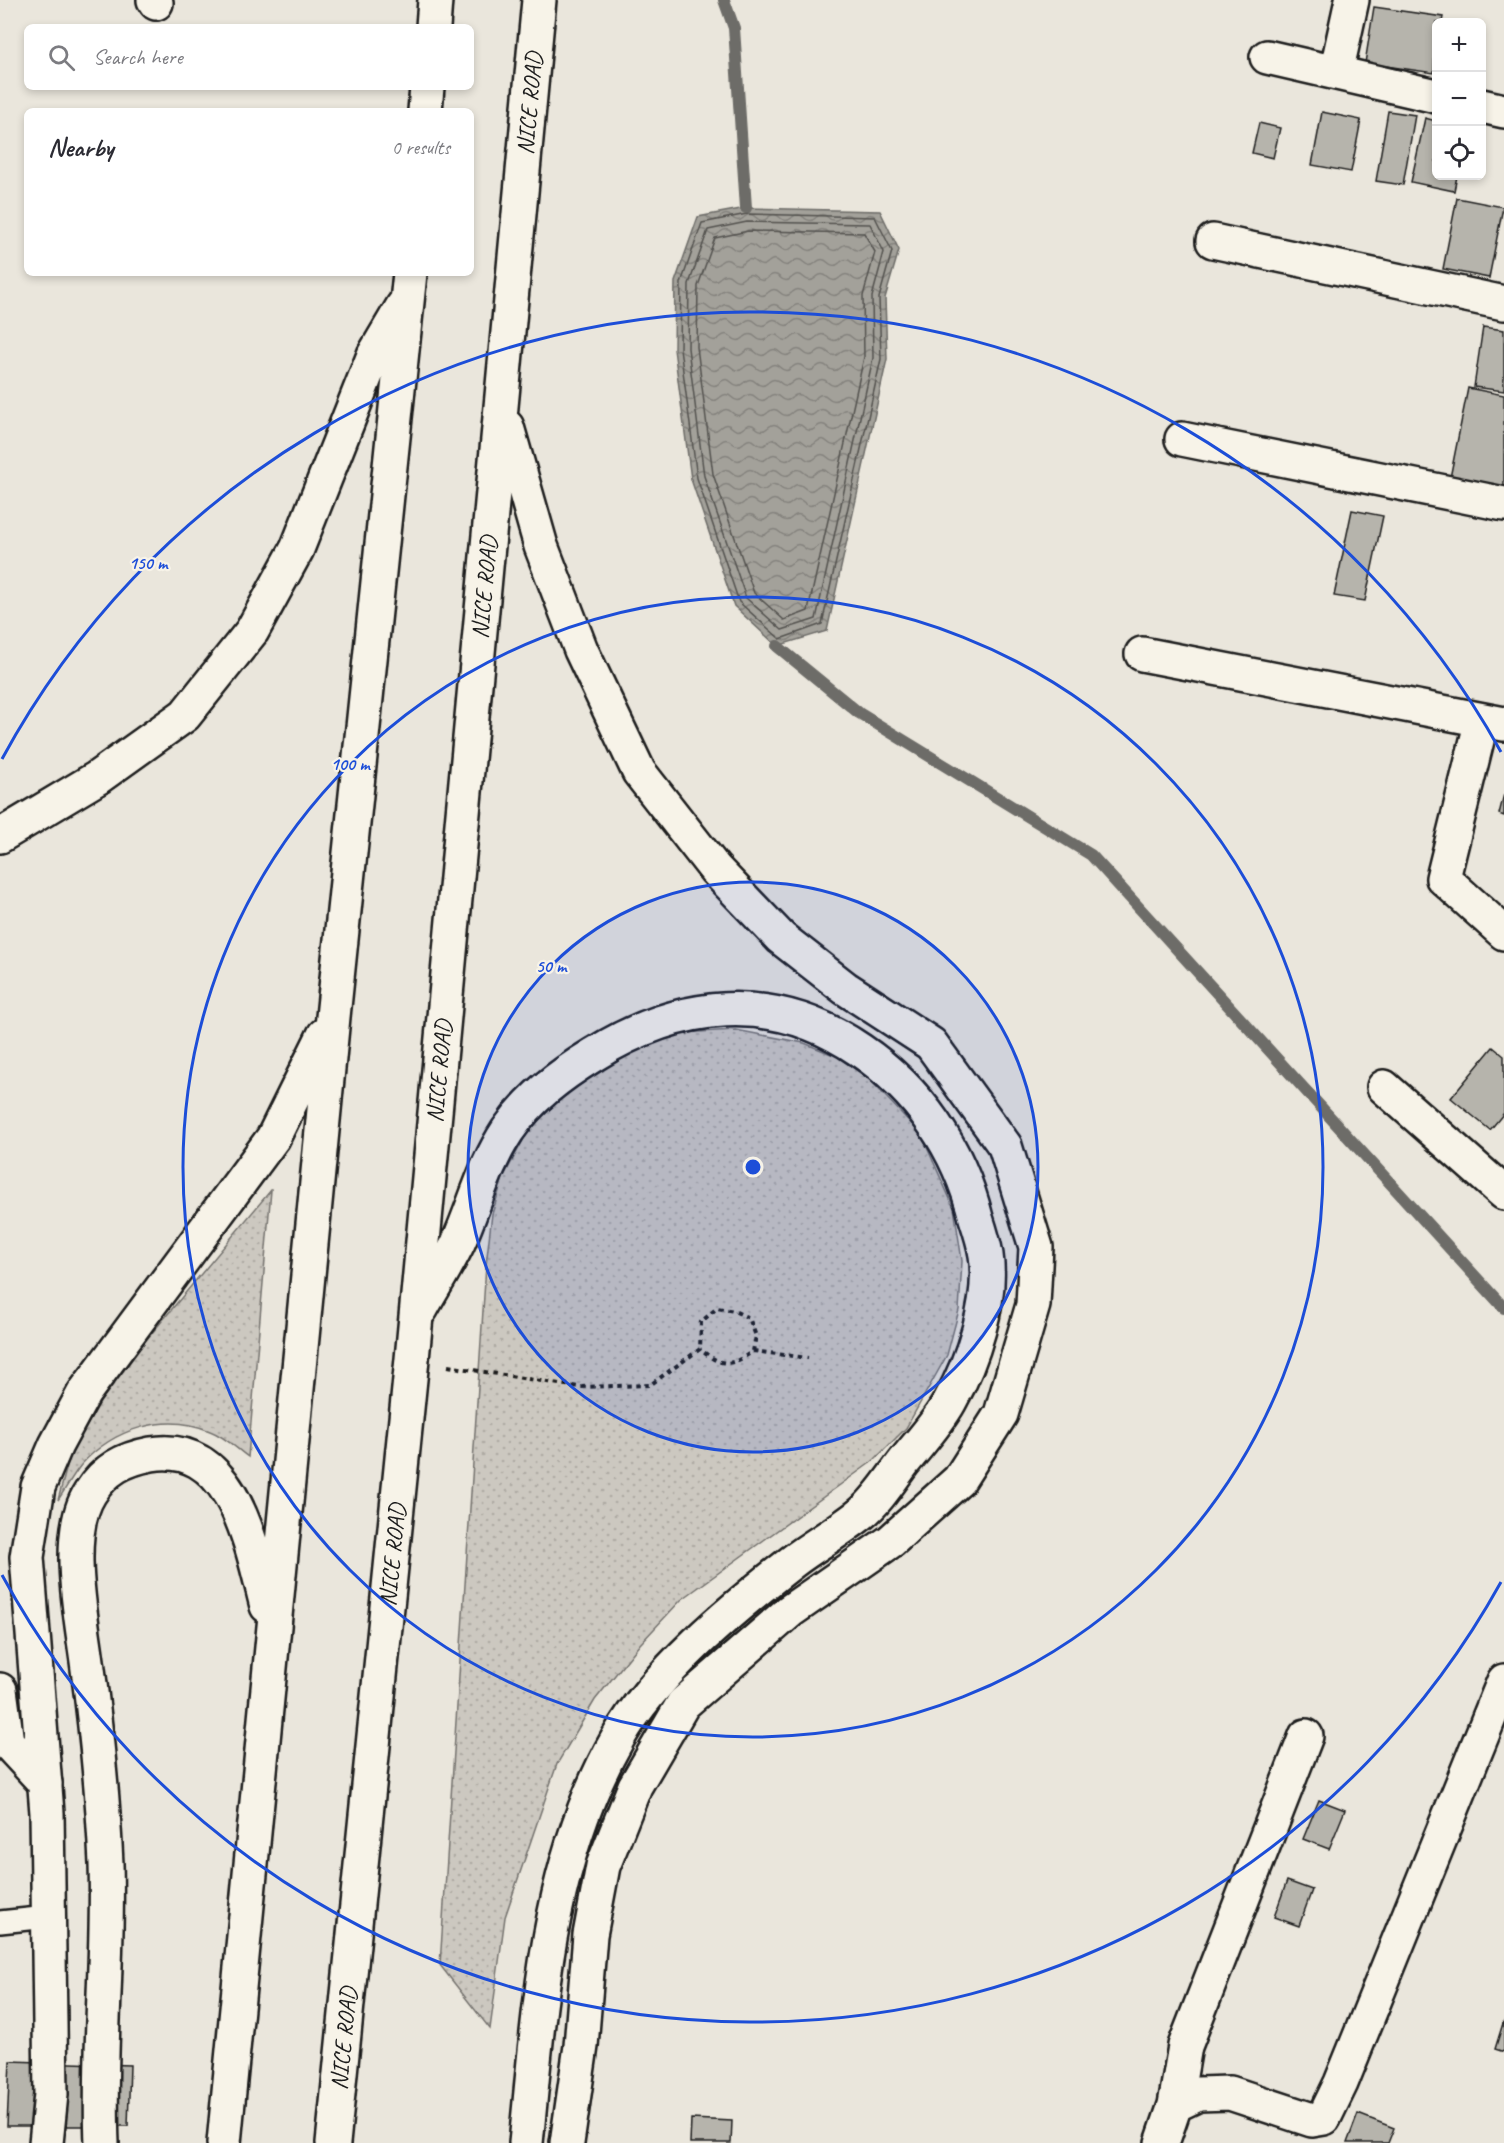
<!DOCTYPE html>
<meta charset="utf-8">
<style>
body{margin:0;font-family:Caveat,sans-serif;background:#f2f2f3;color:#2b2b33}
.controls{position:absolute;right:18px;top:18px;display:grid;overflow:hidden;border-radius:9px;box-shadow:0 3px 9px #0003}
.controls button{width:54px;height:54px;display:grid;place-items:center;padding:0;border:0;border-bottom:2px solid #e1e1e2;background:#fff;color:#2b2b33;font:30px sans-serif}
.list{margin:0;padding:0;list-style:none}
h2{display:flex;justify-content:space-between;align-items:center;height:78px;margin:0;padding:0 24px;font-size:26px}
h2 small{font-size:20px;font-weight:400;color:#7c7c81}
.icon{flex:none;width:33px;height:33px;fill:none;stroke:currentColor;stroke-width:2;stroke-linecap:round;stroke-linejoin:round}
.map{position:relative;flex:none;width:1504px;height:2143px;overflow:hidden}
.search{position:absolute;background:#fff;box-shadow:0 3px 9px #0003;left:24px;top:24px;width:450px;height:66px;display:flex;align-items:center;gap:15px;box-sizing:border-box;padding:0 21px;border-radius:9px;color:#7c7c81;font-size:22px}
.panel{position:absolute;background:#fff;box-shadow:0 3px 9px #0003;left:24px;top:108px;width:450px;height:168px;border-radius:9px}
.map>svg:first-child{display:block}
.grass{fill:url(#grass-dots);stroke:#74726e;stroke-width:1.5}
.water{fill:url(#water-waves);stroke:#6d6c68;stroke-width:1.5}
.lines{fill:none;stroke-linecap:round;stroke-linejoin:round}
.shore{stroke:#52514e;stroke-width:1.5}
.stream{stroke:#6d6c68;stroke-width:12}
.building{fill:#b6b4ac;stroke:#1c1c1c;stroke-width:1.5}
.service-casing{stroke:#1c1c1c;stroke-width:26}
.minor-casing{stroke:#1c1c1c;stroke-width:38}
.motorway-casing{stroke:#1c1c1c;stroke-width:38}
.path{stroke:#1c1c1c;stroke-width:4;stroke-dasharray:4.5 4.5;stroke-linecap:butt}
.service{stroke:#f7f3e8;stroke-width:21}
.minor{stroke:#f7f3e8;stroke-width:33}
.motorway{stroke:#f7f3e8;stroke-width:33}
.ring{fill:none;stroke:#1d4ed8;stroke-width:3}
.labels{text-anchor:middle;stroke-width:4.5;stroke-linejoin:round;paint-order:stroke}
.street-label{font-size:24px;fill:#1c1c1c;stroke:#f7f3e8}
.centre{fill:#1d4ed8;stroke:#f7f3e8;stroke-width:3}
.ring-label{font-size:18px;text-anchor:middle;font-weight:bold;fill:#1d4ed8;stroke:#f7f3e8;stroke-width:4.5;stroke-linejoin:round;paint-order:stroke}
</style>
<div class="map">
<svg width="1504" height="2143" viewBox="0 0 1504 2143">
<defs>
<pattern id="grass-dots" width="8" height="8" patternUnits="userSpaceOnUse" patternTransform="scale(1.5)"><rect width="8" height="8" fill="#ccc8c0"/><path d="M2 2h.1M6 6h.1" fill="none" stroke="#afaba4" stroke-width="1.8" stroke-linecap="round"/></pattern>
<pattern id="water-waves" width="16" height="10" patternUnits="userSpaceOnUse" patternTransform="scale(1.5)"><rect width="16" height="10" fill="#a3a19a"/><path d="M0 5q4-4 8 0t8 0" fill="none" stroke="#84827d"/></pattern>
</defs>
<rect width="100%" height="100%" fill="#eae6dc"/>
<filter id="ink" filterUnits="userSpaceOnUse"><feTurbulence type="fractalNoise" baseFrequency=".0167" numOctaves="2"/><feDisplacementMap in="SourceGraphic" scale="12" xChannelSelector="R" yChannelSelector="G"/><feConvolveMatrix kernelMatrix="1 2 1 2 8 2 1 2 1" color-interpolation-filters="sRGB"/></filter>
<g filter="url(#ink)">
<path class="grass" d="M 736,1030 L 804,1043 L 836,1056 L 869,1079 L 921,1134 L 954,1208 L 962,1261 L 959,1310 L 947,1355 L 906,1428 L 873,1461 L 681,1600 L 640,1644 L 595,1700 L 557,1764 L 505,1917 L 490,2029 L 440,1965 L 486,1265 L 492,1214 L 503,1178 L 527,1133 L 572,1084 L 621,1053 L 680,1033 Z
M 271,1190 L 248,1457 C 236,1448 224,1436 210,1431 C 165,1412 113,1429 81,1465 C 73,1475 66,1488 58,1500 L 70,1455 L 101,1401 L 147,1339 Z"/>
<path class="water" d="M 746,208 L 880,211 L 899,250 L 885,298 L 887,359 L 827,631 L 777,646 L 734,606 L 691,479 L 674,349 L 675,282 L 698,217 Z"/>
<g class="lines">
<path class="shore" d="M 747,214 L 875,217 L 892,251 L 879,298 L 881,359 L 822,624 L 780,639 L 739,602 L 697,478 L 680,348 L 681,283 L 702,223 Z
M 747,222 L 870,224 L 884,252 L 872,297 L 873,358 L 816,619 L 782,630 L 746,598 L 704,476 L 688,348 L 689,284 L 708,230 Z
M 748,231 L 864,233 L 875,252 L 863,296 L 864,357 L 808,611 L 784,620 L 754,593 L 713,474 L 697,347 L 698,286 L 715,238 Z"/>
<path class="stream" d="M 724,0 L 734,28 L 746,208
M 777,646 L 859,713 L 1091,855 L 1504,1308"/>
</g>
<path class="building" d="M 1374,7 L 1443,17 L 1442,22 L 1436,22 L 1434,73 L 1365,63 Z
M 1388,111 L 1415,115 L 1403,185 L 1376,181 Z
M 1322,112 L 1361,120 L 1351,172 L 1312,165 Z
M 1425,118 L 1436,121 L 1436,176 L 1457,176 L 1454,191 L 1411,182 Z
M 1259,123 L 1280,128 L 1273,158 L 1252,153 Z
M 1457,198 L 1503,207 L 1489,278 L 1443,269 Z
M 1483,327 L 1504,330 L 1504,391 L 1474,387 Z
M 1468,388 L 1504,395 L 1504,488 L 1450,478 Z
M 1352,510 L 1383,516 L 1365,601 L 1334,596 Z
M 1504,794 L 1504,816 L 1499,814 Z
M 1493,1047 L 1504,1056 L 1504,1113 L 1490,1130 L 1451,1098 Z
M 1319,1800 L 1345,1810 L 1329,1849 L 1303,1839 Z
M 1287,1881 L 1312,1890 L 1299,1926 L 1274,1917 Z
M 1504,2020 L 1504,2052 L 1495,2049 Z
M 10,2061 L 130,2065 L 128,2126 L 7,2126 Z
M 1358,2114 L 1394,2128 L 1388,2143 L 1347,2143 Z
M 691,2119 L 732,2121 L 731,2143 L 690,2143 Z"/>
<g class="lines">
<defs>
<path id="service" d="M 0,1922 L 48,1917"/>
<path id="minor" d="M 154,0 L 156,3
M 1267,57 L 1436,96
M 1336,73 L 1352,0
M 1482,106 L 1504,111
M 1213,241 L 1504,303
M 1182,439 L 1504,504
M 1142,654 L 1504,724
M 1482,720 L 1443,878 L 1504,933
M 1384,1087 L 1504,1193
M 1306,1736 L 1185,2046 L 1175,2105 L 1198,2094 L 1230,2093 L 1312,2120 L 1324,2118 L 1341,2083 L 1504,1681
M 1162,2143 L 1175,2105"/>
<g id="motorway">
<path d="M 433,27 L 435,0"/>
<path d="M 425,111 L 427,87"/>
<path d="M 507,427 L 541,546 L 581,650 L 639,772 L 715,869 L 781,938 L 845,988 L 931,1044 L 1005,1146 L 1036,1247 L 1033,1305 L 1001,1414 L 959,1480 L 891,1541 L 790,1611 L 683,1704 L 635,1786 L 603,1866 L 590,1935 L 581,2046 L 567,2143"/>
<path d="M 0,836 L 97,778 L 185,715 L 252,631 L 297,549 L 374,355 L 403,306"/>
<path d="M 421,1309 C 433,1287 447,1266 458,1243 C 476,1203 483,1168 508,1130 C 531,1097 559,1076 593,1055 C 679,1001 773,990 860,1050 C 919,1090 959,1149 976,1218 C 980,1230 984,1243 986,1255 C 993,1300 972,1362 950,1401 C 938,1423 920,1442 904,1462 C 891,1479 878,1500 862,1513 C 840,1531 814,1545 792,1562 C 732,1609 655,1672 618,1738 C 547,1862 540,2004 526,2143"/>
<path d="M 0,1690 L 7,1742 L 45,1783"/>
<path d="M 46,2143 L 51,2094 L 47,1813 L 27,1557 L 38,1487 L 56,1445 L 84,1393 L 273,1138 L 324,1035"/>
<path d="M 102,2143 C 98,2050 109,1957 106,1864 C 103,1796 96,1728 87,1661 C 81,1615 64,1533 90,1493 C 105,1469 124,1459 151,1454 C 234,1440 252,1548 267,1606"/>
<path d="M 224,2143 L 333,1017 L 410,273"/>
<path id="s1" d="M 333,2143 L 412,1359 L 539,0"/>
</g>
</defs>
<use href="#service" class="service-casing"/>
<use href="#minor" class="minor-casing"/>
<use href="#motorway" class="motorway-casing"/>
<path class="path" d="M 753,1351 L 808,1358
M 448,1366 L 578,1387 L 650,1385 L 700,1349 L 701,1322 L 717,1308 L 734,1311 L 749,1318 L 756,1336 L 753,1351 C 731,1367 721,1367 700,1349"/>
<use href="#service" class="service"/>
<use href="#minor" class="minor"/>
<use href="#motorway" class="motorway"/>
</g>
</g>
<circle cx="753" cy="1167" r="285" fill="#1d4ed8" fill-opacity=".12"/>
<g class="ring">
<circle cx="753" cy="1167" r="285"/>
<circle cx="753" cy="1167" r="570"/>
<path d="M1501 1582A855 855 0 0 1 2 1575M2 759A855 855 0 0 1 1501 752"/>
</g>
<g class="labels">
<g class="street-label">
<text dy="8" stroke="none"><textPath href="#s1" startOffset="2049">NICE ROAD</textPath></text>
<text dy="8" stroke="none"><textPath href="#s1" startOffset="1563">NICE ROAD</textPath></text>
<text dy="8" stroke="none"><textPath href="#s1" startOffset="1077">NICE ROAD</textPath></text>
<text dy="8" stroke="none"><textPath href="#s1" startOffset="591">NICE ROAD</textPath></text>
<text dy="8" stroke="none"><textPath href="#s1" startOffset="105">NICE ROAD</textPath></text>
</g>
</g>
<circle cx="753" cy="1167" r="9" class="centre"/>
<g class="ring-label">
<text x="148" y="569">150 m</text>
<text x="350" y="770">100 m</text>
<text x="551" y="972">50 m</text>
</g>
</svg>
<div class="controls">
<button>+</button>
<button>−</button>
<button><svg class="icon" aria-label="locate" viewBox="0 0 24 24"><circle cx="12" cy="12" r="6"/><path d="M12 2v4M12 18v4M2 12h4M18 12h4"/></svg></button>
</div>
<div class="search"><svg class="icon" aria-label="search" viewBox="0 0 24 24"><circle cx="10" cy="10" r="6"/><path d="M15 15l6 6"/></svg>Search here</div>
<section class="panel">
<h2>Nearby<small>0 results</small></h2>
<ul class="list">
</ul>
</section>
</div>
